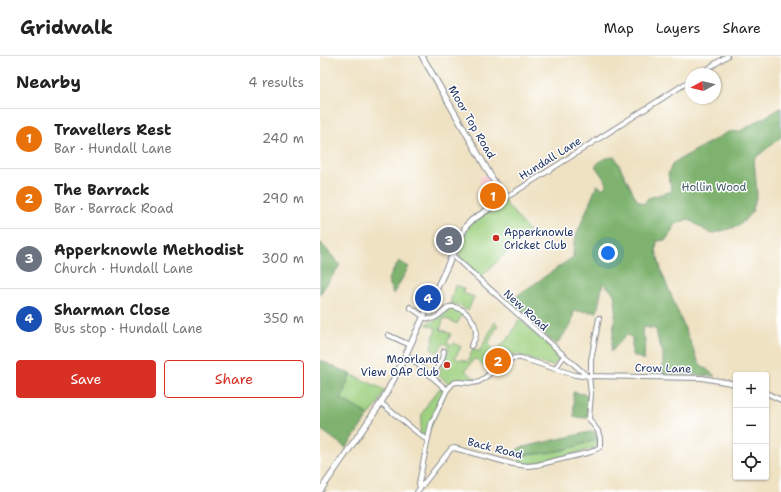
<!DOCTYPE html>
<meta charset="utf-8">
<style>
body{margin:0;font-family:"Shantell Sans",sans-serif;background:#f2f2f2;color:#222}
.controls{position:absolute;right:12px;bottom:12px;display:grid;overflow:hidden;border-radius:4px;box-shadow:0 1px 3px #0004}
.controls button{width:36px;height:36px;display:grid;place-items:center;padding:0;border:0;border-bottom:1px solid #e0e0e0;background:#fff;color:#222;font:20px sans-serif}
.compass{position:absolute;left:365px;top:12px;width:36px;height:36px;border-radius:50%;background:#fff;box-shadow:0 1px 3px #0004;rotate:262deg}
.you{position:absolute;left:288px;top:197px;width:14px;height:14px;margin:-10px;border:3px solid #fff;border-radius:50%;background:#1a73e8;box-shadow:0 0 0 6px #1a73e833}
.badge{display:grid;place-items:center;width:26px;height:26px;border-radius:50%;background:#d93025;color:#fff;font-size:13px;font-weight:700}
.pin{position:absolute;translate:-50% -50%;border:2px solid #fff;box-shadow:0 1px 4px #0006}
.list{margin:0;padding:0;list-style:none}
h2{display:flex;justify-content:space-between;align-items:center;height:52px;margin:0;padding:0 16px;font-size:17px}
h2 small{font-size:13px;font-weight:400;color:#767676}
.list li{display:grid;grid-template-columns:26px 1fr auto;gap:12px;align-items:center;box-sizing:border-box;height:60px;padding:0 16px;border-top:1px solid #e0e0e0}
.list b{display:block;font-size:15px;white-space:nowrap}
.list p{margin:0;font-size:13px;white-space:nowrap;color:#767676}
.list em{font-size:13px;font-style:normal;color:#767676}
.actions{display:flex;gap:8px;padding:12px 16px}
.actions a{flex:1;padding:9px 0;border:1px solid #d93025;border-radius:4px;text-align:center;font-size:14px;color:#d93025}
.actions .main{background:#d93025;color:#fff}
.icon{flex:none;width:22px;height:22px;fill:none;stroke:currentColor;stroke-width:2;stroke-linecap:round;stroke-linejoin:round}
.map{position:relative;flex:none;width:461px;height:436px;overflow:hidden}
header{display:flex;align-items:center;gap:24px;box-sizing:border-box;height:56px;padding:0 20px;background:#fff;border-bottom:1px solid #e0e0e0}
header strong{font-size:19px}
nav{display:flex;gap:22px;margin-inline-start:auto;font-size:14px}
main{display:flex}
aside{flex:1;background:#fff}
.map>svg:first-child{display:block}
.built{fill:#f7cfd4}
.green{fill:#9ed080;stroke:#5c806f}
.forest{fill:#7eb26e;stroke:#4c7066}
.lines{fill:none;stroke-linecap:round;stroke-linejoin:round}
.minor-casing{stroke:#858890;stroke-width:6}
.tertiary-casing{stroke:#858890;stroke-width:7}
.minor{stroke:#fff;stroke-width:4}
.tertiary{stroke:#fff;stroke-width:5}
.poi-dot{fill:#c8321e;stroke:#fff;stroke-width:1.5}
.labels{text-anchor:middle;stroke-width:3;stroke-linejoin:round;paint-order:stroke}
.street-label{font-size:11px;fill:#1b2f5e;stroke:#fff}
.park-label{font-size:11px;fill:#425f68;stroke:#fff}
.poi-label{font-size:11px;fill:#1b2f5e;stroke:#fff;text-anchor:start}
</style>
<header>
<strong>Gridwalk</strong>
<nav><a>Map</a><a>Layers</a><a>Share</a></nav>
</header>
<main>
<aside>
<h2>Nearby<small>4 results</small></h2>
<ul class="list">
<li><span class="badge" style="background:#e8710a">1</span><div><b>Travellers Rest</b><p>Bar · Hundall Lane</p></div><em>240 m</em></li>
<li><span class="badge" style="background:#e8710a">2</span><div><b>The Barrack</b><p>Bar · Barrack Road</p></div><em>290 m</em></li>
<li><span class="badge" style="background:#6b7280">3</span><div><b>Apperknowle Methodist</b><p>Church · Hundall Lane</p></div><em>300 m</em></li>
<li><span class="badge" style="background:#1a4fb4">4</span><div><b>Sharman Close</b><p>Bus stop · Hundall Lane</p></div><em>350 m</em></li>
</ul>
<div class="actions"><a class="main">Save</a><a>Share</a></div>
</aside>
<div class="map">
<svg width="461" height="436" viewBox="0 0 461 436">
<rect width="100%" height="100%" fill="#fff"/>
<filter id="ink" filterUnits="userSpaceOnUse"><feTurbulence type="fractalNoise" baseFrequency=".025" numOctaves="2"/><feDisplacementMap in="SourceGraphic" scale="8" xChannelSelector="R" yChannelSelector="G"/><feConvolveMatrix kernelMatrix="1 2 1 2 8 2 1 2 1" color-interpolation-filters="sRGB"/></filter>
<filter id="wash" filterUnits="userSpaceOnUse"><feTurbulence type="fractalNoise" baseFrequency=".012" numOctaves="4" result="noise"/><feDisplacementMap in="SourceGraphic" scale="16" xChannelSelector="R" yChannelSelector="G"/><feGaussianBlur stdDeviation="0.9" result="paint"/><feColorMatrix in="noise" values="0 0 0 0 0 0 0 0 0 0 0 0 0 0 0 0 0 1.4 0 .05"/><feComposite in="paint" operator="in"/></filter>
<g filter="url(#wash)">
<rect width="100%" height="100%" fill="#efe2c3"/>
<path class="built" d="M 168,117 L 181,141 L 172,146 L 158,123 Z"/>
<path class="green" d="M 184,145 L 209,175 L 161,221 L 140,201 C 137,193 145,176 150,169 C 155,163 177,151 184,145 Z
M 135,229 L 144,232 L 143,237 L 154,241 L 148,255 L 139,249 L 130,248 Z
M 132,253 L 138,254 L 143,257 L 137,268 L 124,262 L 120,273 L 131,278 L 127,286 L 132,289 L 134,287 L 141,291 L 135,302 L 140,304 L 141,303 L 148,306 L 153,292 L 159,296 L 175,266 L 178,269 L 168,288 L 176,294 L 191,279 L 199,263 L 239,298 L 240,302 L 233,310 L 217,306 L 197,298 L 190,299 L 189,301 L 185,305 L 175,295 L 173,298 L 173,306 L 171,307 L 176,312 L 169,316 L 156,303 L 154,303 L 145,315 L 157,323 L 156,324 L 136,324 L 129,328 L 118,319 L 128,296 L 128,290 L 124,287 L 120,292 L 119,297 L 112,294 L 111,291 L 116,272 L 107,269 L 108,267 C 118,265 123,256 132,253 Z
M 30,318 L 65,334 L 57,350 L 49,359 L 21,343 Z
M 120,332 L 124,334 L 125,335 L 107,380 L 104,380 L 100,377 L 102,358 L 108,347 Z
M 278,383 L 279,389 L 272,393 L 213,408 L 198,407 L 203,399 L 207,399 L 244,394 Z"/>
<path class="forest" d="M 461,52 L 461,81 L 434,103 L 437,138 L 432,156 L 419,170 L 391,178 L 368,163 L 356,168 L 346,184 L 337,185 L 336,194 L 342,217 L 379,307 L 395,320 L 343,318 L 343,297 L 338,284 L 336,273 L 324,271 L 322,277 L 325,283 L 324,304 L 312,299 L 312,281 L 306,279 L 291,296 L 296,252 L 294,238 L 283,227 L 277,256 L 254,255 L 251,269 L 236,289 L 188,246 L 253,201 L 254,185 L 277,129 L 283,133 L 287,127 L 275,110 C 281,104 286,101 295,101 L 317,144 L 324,148 L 328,142 L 352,135 L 348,118 L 353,107 L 408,76 L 420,75 Z
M 0,186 L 20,209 L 0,238 Z
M 79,205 L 89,211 L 73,238 L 68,223 Z
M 0,304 L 30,318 L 21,343 L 49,359 L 26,392 L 0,373 Z
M 253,336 L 269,339 L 267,362 L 254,361 Z
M 274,375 L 278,383 C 251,392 222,402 194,397 L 199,392 Z"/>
</g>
<g filter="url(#ink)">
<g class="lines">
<defs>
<path id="minor" d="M 380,18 L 407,0
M 184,143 L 371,24
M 132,199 L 267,320 L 382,322 L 416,328
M 90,251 L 103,260
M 103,261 C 115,267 120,257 129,251 C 135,250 139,252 144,255 C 156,265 160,277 151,290
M 68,279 L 90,289
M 86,298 L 127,334
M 235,313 L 244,300
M 271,320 L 271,304 L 279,262
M 112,321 L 122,303 L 124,295
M 446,337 L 461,344
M 61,347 L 104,382 L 108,383
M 100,432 L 99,427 L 111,368 L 127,334 L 133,327 C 141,324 150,329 158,326 C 172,319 184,299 201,302 L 255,319 L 262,320 L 265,319
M 97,436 L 131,393 L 134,392 L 193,408 L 208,410 L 217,409 L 271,396 L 280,391 L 280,382 L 278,375 L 269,363 L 271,338 L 269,320"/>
<path id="tertiary" d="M 0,435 L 61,347 L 79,313 L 146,170 L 152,164 L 184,143 L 102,0"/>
</defs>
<use href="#minor" class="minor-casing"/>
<use href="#tertiary" class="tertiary-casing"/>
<use href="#minor" class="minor"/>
<use href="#tertiary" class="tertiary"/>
</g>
</g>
<g class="poi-dot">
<circle cx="176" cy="182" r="4"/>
<circle cx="127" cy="309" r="4"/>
</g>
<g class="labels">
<g class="street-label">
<text transform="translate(152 66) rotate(60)" y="4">Moor Top Road</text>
<text transform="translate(230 102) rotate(-32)" y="4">Hundall Lane</text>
<text transform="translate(206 254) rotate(42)" y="4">New Road</text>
<text transform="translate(343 312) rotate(1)" y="4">Crow Lane</text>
<text transform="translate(175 392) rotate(14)" y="4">Back Road</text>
</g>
<g class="park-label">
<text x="394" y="135">Hollin Wood</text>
</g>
<g class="poi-label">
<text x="184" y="180">Apperknowle<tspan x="184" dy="13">Cricket Club</tspan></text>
<text x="119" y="307" text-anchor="end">Moorland<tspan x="119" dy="13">View OAP Club</tspan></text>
</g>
</g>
</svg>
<div class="controls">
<button>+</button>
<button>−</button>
<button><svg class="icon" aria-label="locate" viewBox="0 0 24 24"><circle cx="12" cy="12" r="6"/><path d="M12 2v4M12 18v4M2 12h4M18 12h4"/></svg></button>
</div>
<svg class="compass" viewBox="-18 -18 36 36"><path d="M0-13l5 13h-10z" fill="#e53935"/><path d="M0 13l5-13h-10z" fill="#767676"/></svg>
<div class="you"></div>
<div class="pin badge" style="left:173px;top:140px;background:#e8710a">1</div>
<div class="pin badge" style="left:178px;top:305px;background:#e8710a">2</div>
<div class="pin badge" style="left:129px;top:184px;background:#6b7280">3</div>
<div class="pin badge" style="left:108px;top:242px;background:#1a4fb4">4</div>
</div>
</main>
